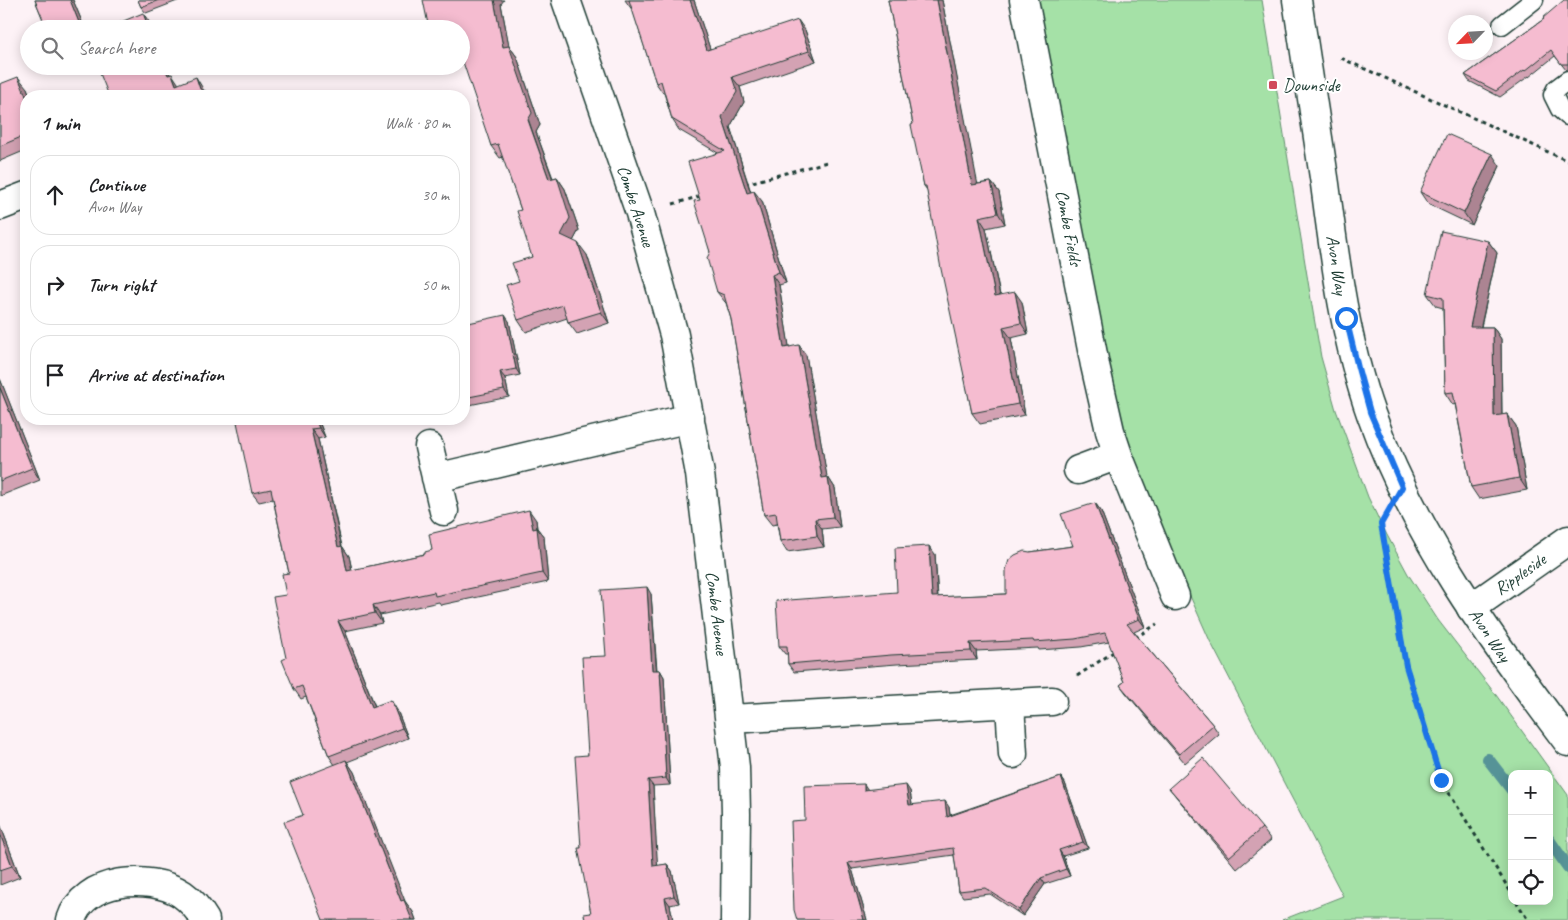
<!DOCTYPE html>
<meta charset="utf-8">
<style>
body{margin:0;font-family:Caveat,sans-serif;background:#f2f2f2;color:#202124}
.controls{position:absolute;right:15px;bottom:15px;display:grid;overflow:hidden;border-radius:10px;box-shadow:0 2px 12px #0003}
.controls button{width:45px;height:45px;display:grid;place-items:center;padding:0;border:0;border-bottom:1px solid #e0e0e0;background:#fff;color:#202124;font:25px sans-serif}
.compass{position:absolute;left:1448px;top:15px;width:45px;height:45px;border-radius:50%;background:#fff;box-shadow:0 2px 12px #0003;rotate:245deg}
.stop{position:absolute;width:15px;height:15px;margin:-11px;border:4px solid #1a73e8;border-radius:50%;background:#fff}
.stop.end{background:#1a73e8;border-color:#fff;box-shadow:0 1px 5px #0008}
.list{margin:0;padding:0;list-style:none}
h2{display:flex;justify-content:space-between;align-items:center;height:65px;margin:0;padding:0 20px;font-size:21px}
h2 small{font-size:16px;font-weight:400;color:#757577}
.list li{display:grid;grid-template-columns:32px 1fr auto;gap:15px;align-items:center;box-sizing:border-box;height:80px;margin:0 10px 10px;padding:0 10px;border:1px solid #e0e0e0;border-radius:20px}
.list b{display:block;font-size:19px;white-space:nowrap}
.list p{margin:0;font-size:16px;white-space:nowrap;color:#757577}
.list em{font-size:16px;font-style:normal;color:#757577}
.icon{flex:none;width:28px;height:28px;fill:none;stroke:currentColor;stroke-width:2;stroke-linecap:round;stroke-linejoin:round}
.map{position:relative;flex:none;width:1568px;height:920px;overflow:hidden}
.search{position:absolute;background:#fff;box-shadow:0 2px 12px #0003;left:20px;top:20px;width:450px;height:55px;display:flex;align-items:center;gap:12px;box-sizing:border-box;padding:0 18px;border-radius:28px;color:#757577;font-size:19px}
.panel{position:absolute;background:#fff;box-shadow:0 2px 12px #0003;left:20px;top:90px;width:450px;height:335px;border-radius:20px}
.map>svg:first-child{display:block}
.green{fill:#a5e1a7;stroke:#628f6e;fill-rule:evenodd}
.lines{fill:none;stroke-linecap:round;stroke-linejoin:round}
.stream{stroke:#579397;stroke-width:12}
.lane-casing{stroke:#1f3d34;stroke-width:21}
.street-casing{stroke:#1f3d34;stroke-width:31}
.secondary-casing{stroke:#1f3d34;stroke-width:31}
.path{stroke:#1f3d34;stroke-width:3;stroke-dasharray:4 4;stroke-linecap:butt}
.lane{stroke:#fff;stroke-width:18}
.street{stroke:#fff;stroke-width:28}
.secondary{stroke:#fff;stroke-width:28}
.wall{fill:#d3a2b3;stroke:#1f3d34}
.shaded-wall{fill:#ac8492;stroke:#1f3d34}
.building{fill:#f5bcd0;stroke:#1f3d34}
.route{stroke:#1a73e8;stroke-width:6}
.poi-dot{fill:#d1495b;stroke:#fff;stroke-width:2}
.labels{text-anchor:middle;stroke-width:4;stroke-linejoin:round;paint-order:stroke}
.poi-label{font-size:18px;fill:#1f3d34;stroke:#fff;text-anchor:start}
.street-label{font-size:18px;fill:#1f3d34;stroke:#fff}
</style>
<div class="map">
<svg width="1568" height="920" viewBox="0 0 1568 920">
<rect width="100%" height="100%" fill="#fdf2f6"/>
<filter id="ink" filterUnits="userSpaceOnUse"><feTurbulence type="fractalNoise" baseFrequency=".02" numOctaves="2"/><feDisplacementMap in="SourceGraphic" scale="10" xChannelSelector="R" yChannelSelector="G"/><feConvolveMatrix kernelMatrix="1 2 1 2 8 2 1 2 1" color-interpolation-filters="sRGB"/></filter>
<g filter="url(#ink)">
<path class="green" d="M 1032,0 L 1262,0 L 1313,312 L 1321,357 L 1336,410 L 1368,497 L 1381,524 L 1408,574 L 1438,620 L 1496,695 L 1568,795 L 1568,920 L 1282,920 L 1343,896 L 1210,641 L 1127,454 ZM 1512,774 L 1549,774 L 1549,901 L 1512,901 Z"/>
<g class="lines">
<path class="stream" d="M 1488,759 L 1512,790
M 1549,840 L 1568,867"/>
<defs>
<path id="lane" d="M 1502,25 L 1534,0
M 1568,80 L 1556,89 L 1553,95 L 1560,109 L 1568,116"/>
<path id="street" d="M 566,0 L 640,213 L 674,335 L 700,474 L 735,767 L 736,814 L 735,920
M 1024,0 L 1095,365 L 1110,431 L 1118,455 L 1175,596
M 0,206 L 26,196
M 429,447 L 444,511
M 1078,470 L 1118,455
M 436,478 L 690,418
M 1471,608 L 1568,540
M 1010,704 L 1013,754
M 730,719 L 1052,701
M 71,920 C 84,878 149,873 182,894 C 192,901 199,910 205,920"/>
<path id="secondary" d="M 1297,0 C 1306,61 1316,123 1325,184 C 1335,260 1345,341 1371,414 C 1414,535 1491,640 1568,742"/>
</defs>
<use href="#lane" class="lane-casing"/>
<use href="#street" class="street-casing"/>
<use href="#secondary" class="secondary-casing"/>
<path class="path" d="M 1341,58 L 1568,161
M 745,184 L 827,162
M 673,204 L 701,196
M 1382,530 L 1406,665 L 1441,780 L 1512,894
M 1135,638 L 1157,624
M 1077,676 L 1115,651
M 1516,901 L 1528,920"/>
<use href="#lane" class="lane"/>
<use href="#street" class="street"/>
<use href="#secondary" class="secondary"/>
</g>
<path class="wall" d="M 35,0 L 73,0 L 85,29 L 47,29 Z
M 138,0 L 180,0 L 146,13 L 141,7 Z
M 625,0 L 694,0 L 710,49 L 805,30 L 816,61 L 740,87 L 744,102 L 730,127 L 751,192 L 762,201 L 786,283 L 779,285 L 789,347 L 806,355 L 827,478 L 828,477 L 835,488 L 840,527 L 822,529 L 824,547 L 787,552 L 780,541 L 777,524 L 772,525 L 764,515 L 731,319 L 726,303 L 725,302 L 717,292 L 710,252 L 700,200 L 718,153 L 679,130 L 672,119 L 664,93 L 663,93 L 656,83 L 633,11 Z
M 888,0 L 942,0 L 977,184 L 991,182 L 999,192 L 1005,224 L 986,228 L 1000,295 L 1022,302 L 1028,334 L 1011,338 L 1025,415 L 980,424 L 972,413 L 927,190 L 924,186 L 913,124 Z
M 1568,0 L 1568,70 L 1566,70 L 1555,56 L 1529,77 L 1529,76 L 1500,97 L 1469,81 L 1465,75 L 1544,19 Z
M 501,4 L 509,46 L 517,57 L 540,125 L 536,132 L 553,178 L 557,177 L 565,189 L 579,230 L 573,241 L 587,255 L 609,323 L 577,334 L 568,322 L 567,318 L 526,332 L 518,320 L 519,281 L 532,257 L 521,210 L 503,157 L 500,158 L 491,146 L 461,29 Z
M 0,84 L 27,88 L 30,96 L 26,96 L 26,150 L 0,161 Z
M 1500,166 L 1472,225 L 1428,204 L 1420,192 Z
M 1488,241 L 1497,253 L 1481,327 L 1493,327 L 1501,339 L 1502,415 L 1507,414 L 1516,426 L 1527,490 L 1479,499 L 1471,487 L 1455,404 L 1453,405 L 1445,393 L 1443,308 L 1436,306 L 1427,294 Z
M 509,321 L 520,375 L 505,378 L 509,397 L 464,406 L 464,324 Z
M 0,379 L 40,480 L 0,496 Z
M 251,419 L 318,419 L 325,437 L 318,439 L 342,546 L 349,556 L 352,570 L 425,554 L 432,550 L 536,520 L 537,528 L 544,537 L 548,582 L 441,605 L 439,602 L 380,615 L 382,623 L 345,631 L 375,706 L 397,710 L 408,738 L 347,762 L 354,772 L 404,900 L 413,912 L 416,920 L 323,920 L 303,815 L 335,765 L 329,756 L 306,697 L 301,699 L 294,689 L 286,658 L 286,595 L 289,573 L 273,499 L 259,502 L 252,493 Z
M 1095,503 L 1101,511 L 1145,627 L 1134,632 L 1213,725 L 1219,734 L 1185,763 L 1126,693 L 1120,685 L 1124,682 L 1109,642 L 1081,647 L 1039,650 L 1038,648 L 976,651 L 977,660 L 897,664 L 794,672 L 788,664 L 788,654 L 785,654 L 779,646 L 897,592 L 935,554 L 938,597 L 1006,594 L 1030,552 L 1073,546 Z
M 651,594 L 657,670 L 660,670 L 664,677 L 670,785 L 653,786 L 657,866 L 667,864 L 672,871 L 679,903 L 670,905 L 673,920 L 585,920 L 591,913 L 581,848 L 588,755 L 606,656 Z
M 1061,777 L 1065,783 L 1088,848 L 1063,856 L 1070,876 L 1045,884 L 1023,916 L 990,894 L 963,897 L 959,891 L 954,855 L 852,869 L 867,920 L 797,920 L 805,820 L 868,790 L 910,791 L 912,805 L 949,807 L 950,815 Z
M 1169,788 L 1262,828 L 1271,840 L 1237,869 L 1178,799 Z
M 0,824 L 20,877 L 0,885 Z"/>
<path class="shaded-wall" d="M 70,0 L 73,0 L 85,29 L 83,29 L 80,25 Z
M 494,0 L 504,0 L 501,4 L 509,46 L 517,57 L 540,125 L 536,132 L 557,191 L 549,179 L 503,47 Z
M 690,0 L 694,0 L 714,61 L 707,50 Z
M 937,0 L 942,0 L 980,196 L 972,185 Z
M 143,13 L 150,23 L 152,29 L 149,29 Z
M 798,20 L 805,30 L 816,61 L 809,51 Z
M 164,66 L 167,66 L 174,85 L 168,75 Z
M 172,74 L 178,83 L 183,95 L 176,85 Z
M 18,77 L 27,88 L 30,96 L 26,96 Z
M 196,77 L 202,87 L 206,96 L 200,89 Z
M 732,77 L 740,87 L 744,102 L 730,127 L 754,203 L 747,193 L 722,117 Z
M 1492,154 L 1500,166 L 1472,225 L 1464,213 Z
M 557,177 L 565,189 L 579,230 L 570,247 L 561,235 Z
M 991,182 L 999,192 L 1005,224 L 998,213 Z
M 754,191 L 762,201 L 786,283 L 779,272 Z
M 979,217 L 986,228 L 1002,306 L 995,296 Z
M 1488,241 L 1497,253 L 1478,339 L 1470,327 Z
M 578,243 L 587,255 L 609,323 L 601,312 Z
M 772,275 L 779,285 L 791,358 L 784,348 Z
M 1015,292 L 1022,302 L 1028,334 L 1021,323 Z
M 505,315 L 509,321 L 520,375 L 516,369 Z
M 1003,327 L 1011,338 L 1025,415 L 1018,404 Z
M 1493,327 L 1501,339 L 1502,428 L 1494,416 Z
M 799,345 L 806,355 L 829,488 L 822,478 Z
M 500,372 L 505,378 L 509,397 L 504,390 Z
M 0,379 L 1,381 L 40,480 L 32,468 L 0,388 Z
M 1507,414 L 1516,426 L 1527,490 L 1519,478 Z
M 315,419 L 318,419 L 325,437 L 319,428 Z
M 311,429 L 318,439 L 344,557 L 338,547 Z
M 828,477 L 835,488 L 840,527 L 833,517 Z
M 1095,503 L 1101,511 L 1145,627 L 1139,619 Z
M 529,510 L 536,520 L 537,529 L 537,528 L 544,537 L 548,582 L 542,573 Z
M 815,519 L 822,529 L 824,547 L 817,536 Z
M 342,546 L 349,556 L 354,580 L 347,571 Z
M 929,546 L 935,554 L 938,606 L 932,597 Z
M 647,587 L 651,594 L 657,677 L 652,670 Z
M 373,605 L 380,615 L 382,623 L 375,613 Z
M 338,621 L 345,631 L 379,717 L 372,707 Z
M 970,643 L 976,651 L 977,660 L 971,651 Z
M 660,670 L 664,677 L 670,785 L 666,778 Z
M 391,700 L 397,710 L 408,738 L 402,728 Z
M 346,760 L 354,772 L 405,901 L 404,900 L 413,912 L 416,920 L 412,920 L 401,901 Z
M 1061,777 L 1065,783 L 1088,848 L 1083,842 Z
M 648,780 L 653,786 L 658,873 L 653,866 Z
M 864,784 L 868,790 L 864,790 Z
M 906,785 L 910,791 L 913,812 L 909,805 Z
M 945,801 L 949,807 L 951,823 L 947,817 Z
M 0,824 L 20,877 L 12,866 L 0,834 Z
M 1059,850 L 1063,856 L 1070,876 L 1066,869 Z
M 848,863 L 852,869 L 867,920 L 864,920 Z
M 667,864 L 672,871 L 679,903 L 674,896 Z
M 1041,878 L 1045,884 L 1023,916 L 1019,910 Z
M 665,898 L 670,905 L 673,920 L 669,920 Z"/>
<path class="building" d="M 35,0 L 70,0 L 80,25 L 69,29 L 47,29 Z
M 138,0 L 159,0 L 141,7 Z
M 423,0 L 494,0 L 503,47 L 509,46 L 532,113 L 528,120 L 549,179 L 557,177 L 570,218 L 561,235 L 578,243 L 601,312 L 568,322 L 563,305 L 518,320 L 506,285 L 519,281 L 512,263 L 532,257 L 517,211 L 521,210 L 498,144 L 491,146 L 461,56 L 461,29 L 429,29 Z
M 629,0 L 690,0 L 707,50 L 798,20 L 809,51 L 732,77 L 737,92 L 722,117 L 747,193 L 754,191 L 779,272 L 772,275 L 784,348 L 799,345 L 822,478 L 828,477 L 833,517 L 815,519 L 817,536 L 780,541 L 776,513 L 764,515 L 731,319 L 724,295 L 717,292 L 707,258 L 710,252 L 694,201 L 700,200 L 688,162 L 725,151 L 672,119 L 661,81 L 656,83 Z
M 888,0 L 937,0 L 972,185 L 991,182 L 998,213 L 979,217 L 995,296 L 1015,292 L 1021,323 L 1003,327 L 1018,404 L 972,413 L 941,269 L 926,186 L 924,186 L 911,125 L 913,124 Z
M 1564,0 L 1568,0 L 1568,64 L 1561,64 L 1551,50 L 1525,71 L 1524,70 L 1496,91 L 1465,75 L 1544,19 L 1543,18 Z
M 143,13 L 149,29 L 104,29 Z
M 97,66 L 164,66 L 168,75 L 172,74 L 176,85 L 196,77 L 200,89 L 218,96 L 109,96 Z
M 18,77 L 26,96 L 26,135 L 0,146 L 0,84 Z
M 1447,134 L 1492,154 L 1464,213 L 1420,192 Z
M 1441,231 L 1488,241 L 1470,327 L 1493,327 L 1494,416 L 1507,414 L 1519,478 L 1471,487 L 1453,392 L 1445,393 L 1443,298 L 1427,294 Z
M 505,315 L 516,369 L 500,372 L 504,390 L 464,398 L 464,324 Z
M 0,388 L 32,468 L 0,481 Z
M 251,419 L 315,419 L 319,428 L 311,429 L 338,547 L 342,546 L 347,571 L 425,554 L 425,552 L 432,550 L 429,534 L 529,510 L 533,529 L 537,528 L 542,573 L 435,596 L 434,592 L 373,605 L 375,613 L 338,621 L 372,707 L 391,700 L 402,728 L 329,756 L 302,686 L 294,689 L 282,660 L 286,658 L 273,597 L 286,595 L 282,574 L 289,573 L 271,489 L 252,493 L 237,422 Z
M 1095,503 L 1139,619 L 1127,624 L 1213,725 L 1179,754 L 1120,685 L 1124,682 L 1105,633 L 1075,639 L 1034,642 L 1033,640 L 970,643 L 971,651 L 891,655 L 788,664 L 787,646 L 779,646 L 776,601 L 897,592 L 895,548 L 929,546 L 932,597 L 1006,594 L 1006,570 L 1009,560 L 1015,555 L 1024,551 L 1030,552 L 1073,546 L 1061,514 Z
M 647,587 L 652,670 L 660,670 L 666,778 L 648,780 L 653,866 L 667,864 L 674,896 L 665,898 L 669,920 L 585,920 L 584,914 L 591,913 L 578,848 L 581,848 L 575,756 L 588,755 L 582,657 L 606,656 L 601,590 Z
M 1203,758 L 1262,828 L 1229,857 L 1169,788 Z
M 346,760 L 401,901 L 404,900 L 412,920 L 323,920 L 284,822 L 303,815 L 290,782 Z
M 1061,777 L 1083,842 L 1059,850 L 1066,869 L 1041,878 L 1019,910 L 985,888 L 959,891 L 953,848 L 848,863 L 864,920 L 797,920 L 794,910 L 791,821 L 805,820 L 804,786 L 864,784 L 864,790 L 906,785 L 909,805 L 945,801 L 947,817 Z
M 0,834 L 12,866 L 0,870 Z"/>
</g>
<g class="lines" filter="url(#ink)">
<path class="route" d="M 1346,318 L 1358,368 L 1370,412 L 1402,487 L 1381,524 L 1406,666 L 1441,780"/>
</g>
<rect class="poi-dot" x="1268" y="80" width="10" height="10" rx="2.5"/>
<g class="labels">
<g class="poi-label">
<text x="1283" y="91">Downside</text>
</g>
<g class="street-label">
<text transform="translate(636 206) rotate(72)" y="6">Combe Avenue</text>
<text transform="translate(1069 228) rotate(79)" y="6">Combe Fields</text>
<text transform="translate(1337 265) rotate(81)" y="6">Avon Way</text>
<text transform="translate(1520 574) rotate(-35)" y="6">Rippleside</text>
<text transform="translate(717 613) rotate(83)" y="6">Combe Avenue</text>
<text transform="translate(1490 635) rotate(56)" y="6">Avon Way</text>
</g>
</g>
</svg>
<div class="controls">
<button>+</button>
<button>−</button>
<button><svg class="icon" aria-label="locate" viewBox="0 0 24 24"><circle cx="12" cy="12" r="6"/><path d="M12 2v4M12 18v4M2 12h4M18 12h4"/></svg></button>
</div>
<svg class="compass" viewBox="-18 -18 36 36"><path d="M0-13l5 13h-10z" fill="#e53935"/><path d="M0 13l5-13h-10z" fill="#757577"/></svg>
<div class="stop" style="left:1346px;top:318px"></div>
<div class="stop end" style="left:1441px;top:780px"></div>
<div class="search"><svg class="icon" aria-label="search" viewBox="0 0 24 24"><circle cx="10" cy="10" r="6"/><path d="M15 15l6 6"/></svg>Search here</div>
<section class="panel">
<h2>1 min<small>Walk · 80 m</small></h2>
<ul class="list">
<li><svg class="icon" aria-label="ahead" viewBox="0 0 24 24"><path d="M12 20V5M6 11l6-6 6 6"/></svg><div><b>Continue</b><p>Avon Way</p></div><em>30 m</em></li>
<li><svg class="icon" aria-label="right" viewBox="0 0 24 24"><path d="M7 20v-9h11M14 6l5 5-5 5"/></svg><div><b>Turn right</b></div><em>50 m</em></li>
<li><svg class="icon" aria-label="arrive" viewBox="0 0 24 24"><path d="M6 21V4h12l-3 4 3 4H6"/></svg><div><b>Arrive at destination</b></div></li>
</ul>
</section>
</div>
